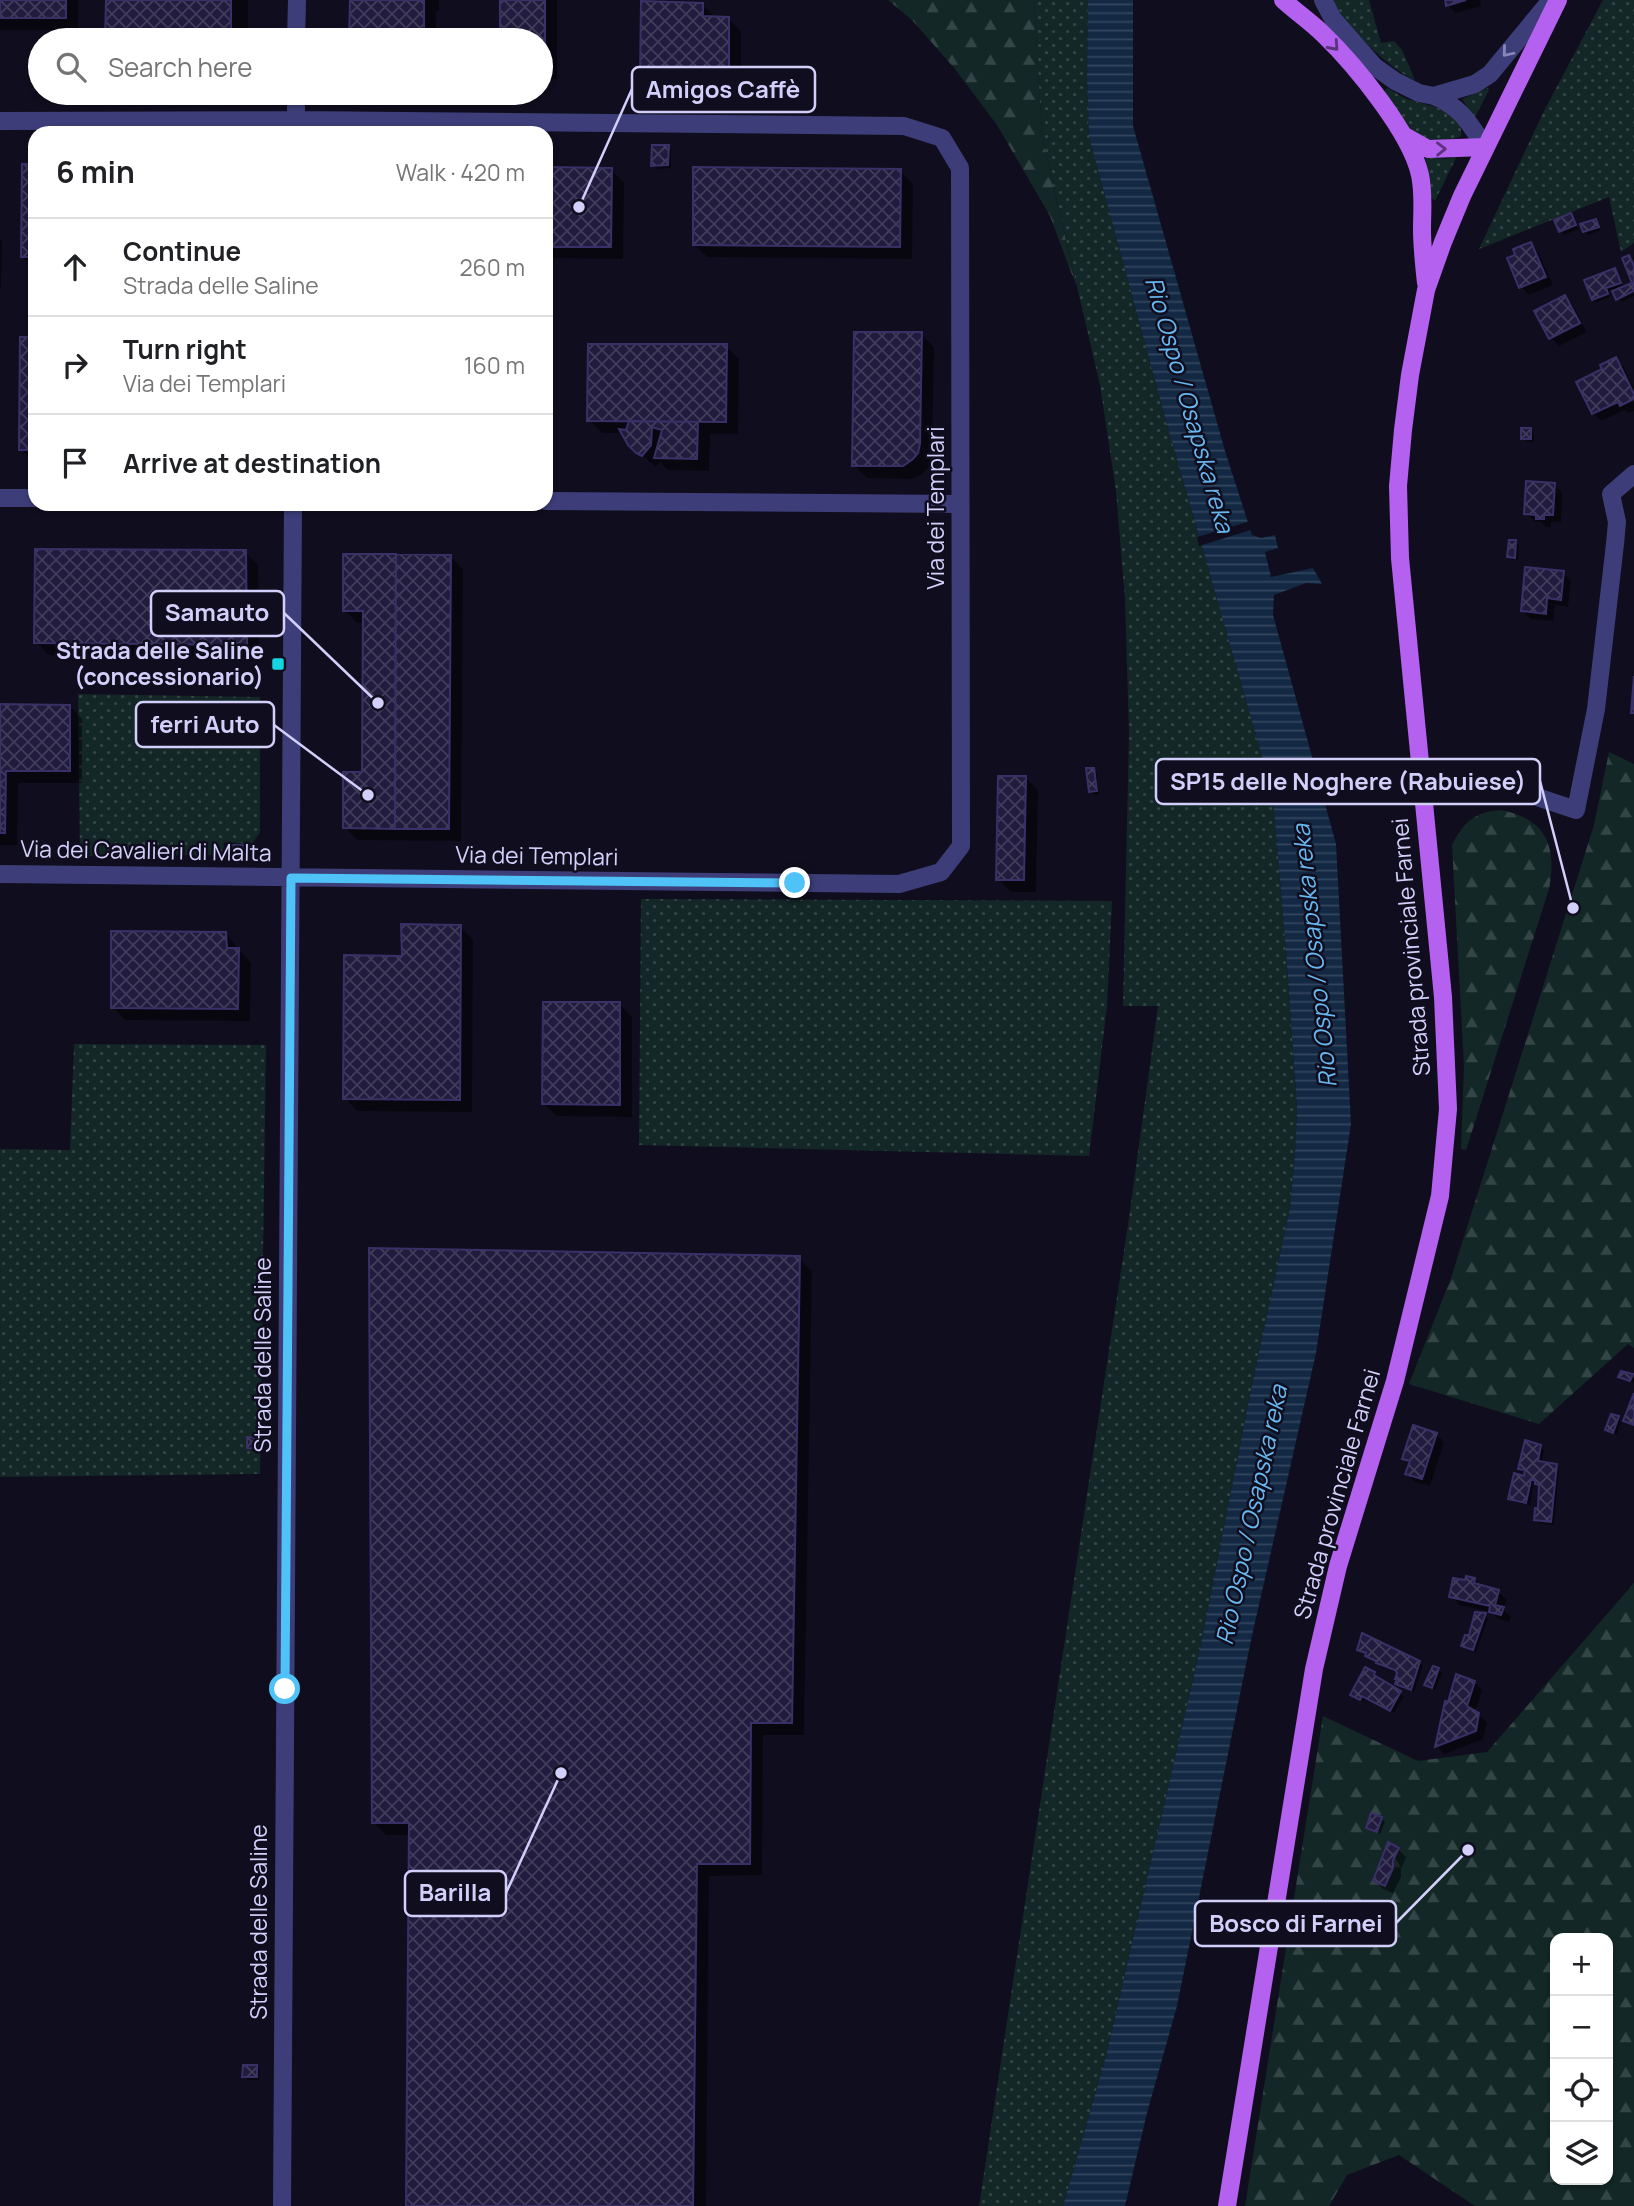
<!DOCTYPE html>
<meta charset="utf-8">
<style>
body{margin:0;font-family:Manrope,sans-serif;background:#f6f6f6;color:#202124}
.controls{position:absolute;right:21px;bottom:21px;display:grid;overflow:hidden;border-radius:14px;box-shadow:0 2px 5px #0004}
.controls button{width:63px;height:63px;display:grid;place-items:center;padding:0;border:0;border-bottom:2px solid #e0e0e0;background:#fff;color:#202124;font:35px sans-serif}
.stop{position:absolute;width:21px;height:21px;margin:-16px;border:5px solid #4fc3f7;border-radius:50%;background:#fff}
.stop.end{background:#4fc3f7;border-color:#fff;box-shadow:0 2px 7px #0008}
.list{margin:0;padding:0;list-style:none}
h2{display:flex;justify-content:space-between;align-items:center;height:91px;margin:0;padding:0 28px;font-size:30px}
h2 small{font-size:23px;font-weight:400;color:#757577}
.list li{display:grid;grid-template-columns:46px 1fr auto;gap:21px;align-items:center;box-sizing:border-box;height:98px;padding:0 28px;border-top:2px solid #e0e0e0}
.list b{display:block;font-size:26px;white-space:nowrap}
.list p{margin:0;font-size:23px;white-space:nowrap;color:#757577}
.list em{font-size:23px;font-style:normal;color:#757577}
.icon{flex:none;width:38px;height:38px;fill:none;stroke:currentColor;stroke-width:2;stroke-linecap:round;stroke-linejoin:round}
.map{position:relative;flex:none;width:1634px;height:2206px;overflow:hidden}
.search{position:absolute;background:#fff;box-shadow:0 2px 5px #0004;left:28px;top:28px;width:525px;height:77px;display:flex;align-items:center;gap:18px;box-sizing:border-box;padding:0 24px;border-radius:38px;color:#757577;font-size:26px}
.panel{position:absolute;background:#fff;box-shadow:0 2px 5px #0004;left:28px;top:126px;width:525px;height:385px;border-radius:21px}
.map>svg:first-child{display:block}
.grass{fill:url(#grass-dots)}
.forest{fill:url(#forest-firs);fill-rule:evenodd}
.water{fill:url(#water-rules)}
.pier{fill:#100e1e}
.shadow{fill:#0007}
.building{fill:url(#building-cross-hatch);stroke:#393067;stroke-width:2}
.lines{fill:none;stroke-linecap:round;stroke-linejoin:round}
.minor{stroke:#3d3e79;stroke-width:18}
.major{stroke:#b461f0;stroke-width:18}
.oneway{stroke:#5a337c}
.oneway2{stroke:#8886ba}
.route{stroke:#4fc3f7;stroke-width:9}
.poi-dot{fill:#15d5e1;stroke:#100e1e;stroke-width:2.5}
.labels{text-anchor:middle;stroke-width:5;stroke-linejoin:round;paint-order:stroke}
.street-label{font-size:23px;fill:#d3cffb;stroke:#100e1e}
.poi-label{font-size:23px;font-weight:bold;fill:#d3cffb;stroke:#100e1e;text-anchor:end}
.water-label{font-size:24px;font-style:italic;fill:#67b7f1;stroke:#100e1e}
.leader{fill:none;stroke:#d3cffb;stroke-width:2.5}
.callout-dot{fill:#d3cffb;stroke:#100e1e;stroke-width:2.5}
.callout{fill:#100e1e;stroke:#d3cffb;stroke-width:2.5}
.callout-label{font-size:24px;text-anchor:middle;font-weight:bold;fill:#d3cffb}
</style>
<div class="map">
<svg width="1634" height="2206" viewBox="0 0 1634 2206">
<defs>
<pattern id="grass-dots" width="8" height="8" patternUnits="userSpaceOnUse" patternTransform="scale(1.75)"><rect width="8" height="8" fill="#122726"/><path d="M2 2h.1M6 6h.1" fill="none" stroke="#344546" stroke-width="1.8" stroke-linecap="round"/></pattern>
<pattern id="forest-firs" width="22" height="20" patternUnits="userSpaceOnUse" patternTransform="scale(1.75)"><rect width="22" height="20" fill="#122726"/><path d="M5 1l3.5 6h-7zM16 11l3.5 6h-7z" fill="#344546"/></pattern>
<pattern id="water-rules" width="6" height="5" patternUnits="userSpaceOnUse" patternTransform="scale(1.75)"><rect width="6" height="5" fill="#122843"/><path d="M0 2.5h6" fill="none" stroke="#34465f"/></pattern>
<pattern id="building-cross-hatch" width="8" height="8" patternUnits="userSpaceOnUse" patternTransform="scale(1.75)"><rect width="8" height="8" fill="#211c3d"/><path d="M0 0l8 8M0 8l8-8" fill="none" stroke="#403c5a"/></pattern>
</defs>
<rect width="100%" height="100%" fill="#100e1e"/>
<path class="grass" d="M 1034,0 L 1088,0 L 1087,79 L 1089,137 L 1166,421 L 1261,753 L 1274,811 L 1286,951 L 1297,1108 L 1295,1153 L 1290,1208 L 1252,1385 L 1200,1649 L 1106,2056 L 1063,2206 L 979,2206 L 1129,1218 L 1158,1006 L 1123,1006 L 1129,734 L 1125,599 L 1116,491 L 1100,385 L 1042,137 Z
M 1333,0 L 1369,0 L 1381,43 L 1394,41 L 1402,50 L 1415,80 C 1392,71 1341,23 1333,0 Z
M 1603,0 L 1634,0 L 1634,243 L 1621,252 L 1609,197 L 1479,249 L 1545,109 Z
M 1387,88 C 1394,91 1399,96 1407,99 C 1424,105 1465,109 1461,136 C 1446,144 1423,141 1409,129 C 1399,120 1392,104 1384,92 Z
M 1488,88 L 1489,90 L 1475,117 L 1474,116 L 1462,99 Z
M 1425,157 L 1446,159 L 1455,157 L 1456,158 L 1435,201 L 1431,197 L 1430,180 Z
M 78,694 L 260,697 L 260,832 L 252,844 L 224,842 L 223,855 L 80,856 Z
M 641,899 L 1112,901 L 1107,1006 L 1089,1156 L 639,1145 Z
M 74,1044 L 266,1045 L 260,1474 L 0,1477 L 0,1149 L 70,1150 Z"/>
<path class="forest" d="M 888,0 L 1034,0 L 1042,137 L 1077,288 L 1050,216 L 997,125 L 955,69 L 912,20 Z
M 1609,752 L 1634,764 L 1634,1348 L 1628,1344 L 1539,1424 L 1409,1384 L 1451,1278 L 1594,825 Z
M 1501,810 C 1547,819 1557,847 1549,889 L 1466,1150 L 1461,1149 L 1464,1066 L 1452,845 C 1464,822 1474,812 1501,810 Z
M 1634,1583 L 1634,2206 L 1475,2206 L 1399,2155 L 1347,2175 L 1329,2206 L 1245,2206 L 1323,1716 L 1418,1761 L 1487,1752 ZM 1555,1938 L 1608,1938 L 1608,2180 L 1555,2180 Z"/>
<path class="water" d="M 1088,0 L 1133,0 L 1133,126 L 1225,451 L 1252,535 L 1261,538 L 1275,535 L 1278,548 L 1265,552 L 1271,577 L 1313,568 L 1322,584 L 1306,583 L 1274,595 L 1273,615 L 1336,844 L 1351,1124 L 1316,1353 L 1251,1640 L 1177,2006 L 1147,2113 L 1125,2206 L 1063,2206 L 1106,2056 L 1200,1649 L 1252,1385 L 1290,1208 L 1295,1153 L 1297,1108 L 1286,951 L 1274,811 L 1261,753 L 1166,421 L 1089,137 L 1087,79 Z"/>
<path class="pier" d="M 1251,521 L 1254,529 L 1199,546 L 1197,537 Z"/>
<path class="shadow" d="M 0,0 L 78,0 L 78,30 L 0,30 Z
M 107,0 L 248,0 L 248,40 L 107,40 Z
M 349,0 L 439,0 L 439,11 L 436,11 L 436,40 L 351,40 L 352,3 Z
M 502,0 L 557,0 L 557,79 L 541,79 L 541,40 L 502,40 Z
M 1443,0 L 1480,0 L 1481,6 L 1456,13 Z
M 702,4 L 715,17 L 728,18 L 741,31 L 741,95 L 655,94 L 642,81 Z
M 235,93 L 251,93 L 251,101 L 239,101 L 235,97 Z
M 668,147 L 671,150 L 671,168 L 657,169 L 653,165 Z
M 35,166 L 35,268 L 23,257 Z
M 546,169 L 611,170 L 624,182 L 623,259 L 546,258 Z
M 900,171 L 913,184 L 912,259 L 707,257 L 695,245 Z
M 1571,215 L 1578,229 L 1564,235 L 1561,231 Z
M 1595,221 L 1601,230 L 1588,235 L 1585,231 Z
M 0,239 L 2,241 L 1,288 L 0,288 Z
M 1530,244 L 1538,252 L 1553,285 L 1529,295 L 1521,287 Z
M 1615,270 L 1624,288 L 1634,284 L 1634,296 L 1621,302 L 1614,290 L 1608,292 L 1610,297 L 1597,302 L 1593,299 Z
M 1565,297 L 1573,305 L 1581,321 L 1551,336 L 1551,338 L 1536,311 Z
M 1582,324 L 1587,332 L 1559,346 L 1552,339 Z
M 921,334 L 934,347 L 932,457 L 930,466 L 921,475 L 912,479 L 867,478 L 854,465 Z
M 35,339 L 35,462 L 34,462 L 21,449 Z
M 726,346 L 739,359 L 738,434 L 710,434 L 709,471 L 668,470 L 660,462 L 656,467 L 629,444 L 624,433 L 602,433 L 589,420 Z
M 1616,359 L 1624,367 L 1634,388 L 1634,411 L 1629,413 L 1625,410 L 1601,421 L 1593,413 L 1604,370 Z
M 1531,430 L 1534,433 L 1534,442 L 1526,441 L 1523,438 Z
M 1554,484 L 1562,493 L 1561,522 L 1551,522 L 1551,527 L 1546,527 L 1541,522 L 1534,521 L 1526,513 Z
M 1515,542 L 1519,545 L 1518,560 L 1512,560 L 1509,556 Z
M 245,552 L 258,565 L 259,657 L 49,655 L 36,642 Z
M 450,556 L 463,569 L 461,841 L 358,840 L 345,828 L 364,774 L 364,623 L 357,623 L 345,610 Z
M 1563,573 L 1571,581 L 1568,607 L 1555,605 L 1553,621 L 1531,619 L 1522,611 Z
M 0,706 L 70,706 L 82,719 L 82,783 L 18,783 L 17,845 L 0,845 Z
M 1094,770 L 1097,773 L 1099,794 L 1094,795 L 1091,792 Z
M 1025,777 L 1038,790 L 1036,892 L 1011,892 L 998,879 Z
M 243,847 L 246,851 L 247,858 L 235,858 L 231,855 Z
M 460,927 L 473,939 L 472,1112 L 357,1111 L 345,1098 Z
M 226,934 L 251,963 L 250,1021 L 125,1020 L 113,1007 Z
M 620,1004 L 632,1017 L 632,1117 L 557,1116 L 544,1104 Z
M 799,1258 L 812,1271 L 804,1735 L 763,1735 L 762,1875 L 709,1876 L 706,2206 L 408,2206 L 411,1835 L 386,1835 L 373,1822 Z
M 1632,1376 L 1634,1378 L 1634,1384 L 1620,1377 Z
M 1618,1418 L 1621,1422 L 1617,1435 L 1607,1430 Z
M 1436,1434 L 1444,1442 L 1430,1486 L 1415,1482 L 1407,1474 L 1410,1464 L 1404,1458 Z
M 261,1439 L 264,1443 L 264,1451 L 252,1451 L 249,1448 Z
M 1540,1446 L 1544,1450 L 1541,1463 L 1556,1466 L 1559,1470 L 1554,1525 L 1539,1523 L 1536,1520 L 1539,1510 L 1540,1488 L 1534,1481 L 1530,1505 L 1514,1502 L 1510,1498 L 1525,1478 L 1527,1472 L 1520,1468 Z
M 1474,1579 L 1481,1587 L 1498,1592 L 1507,1600 L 1504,1610 L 1511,1617 L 1509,1622 L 1499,1619 L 1491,1612 L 1459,1605 L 1451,1596 L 1466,1582 Z
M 1485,1615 L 1488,1618 L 1476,1652 L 1466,1649 L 1463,1645 Z
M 1359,1649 L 1419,1663 L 1423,1666 L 1414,1692 L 1401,1687 L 1397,1684 L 1399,1673 L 1381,1667 Z
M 1438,1670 L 1442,1673 L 1435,1690 L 1426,1685 Z
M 1374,1674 L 1378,1677 L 1377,1679 L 1404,1696 L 1394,1713 L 1365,1698 L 1364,1702 L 1356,1698 Z
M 1474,1682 L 1482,1690 L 1475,1712 L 1487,1722 L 1483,1739 L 1444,1754 L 1437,1746 L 1449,1704 Z
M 1381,1819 L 1385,1822 L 1380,1834 L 1368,1828 Z
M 1398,1849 L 1406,1857 L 1401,1869 L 1401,1877 L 1393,1893 L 1383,1889 L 1375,1881 Z
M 256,2067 L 260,2070 L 259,2080 L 248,2080 L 244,2076 Z"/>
<path class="building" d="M 0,0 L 66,0 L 66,18 L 0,18 Z
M 106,0 L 231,0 L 231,40 L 105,40 Z
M 350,0 L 424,0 L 424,40 L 349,40 Z
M 500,0 L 545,0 L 545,68 L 541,67 L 541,40 L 500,40 Z
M 1445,0 L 1466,0 L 1446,6 Z
M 641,1 L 703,3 L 703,16 L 729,17 L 729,83 L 640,82 Z
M 234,93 L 248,93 L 249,98 L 234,98 Z
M 652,145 L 669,145 L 668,165 L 651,166 Z
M 22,164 L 35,164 L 35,257 L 21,257 Z
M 546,167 L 612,168 L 611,247 L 546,247 Z
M 693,167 L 901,169 L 900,247 L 693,245 Z
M 1571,213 L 1576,225 L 1559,232 L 1554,220 Z
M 1596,219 L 1599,227 L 1583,232 L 1580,224 Z
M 1531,242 L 1546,277 L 1519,288 L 1507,258 L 1515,255 L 1513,249 Z
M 1629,255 L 1634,266 L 1634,291 L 1616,300 L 1612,291 L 1632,283 L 1622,258 Z
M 1615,268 L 1621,283 L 1606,288 L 1608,294 L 1592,300 L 1584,280 Z
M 1565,295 L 1580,323 L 1549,339 L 1534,311 Z
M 854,332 L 922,332 L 920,444 L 918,453 L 913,459 L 903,466 L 852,466 Z
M 20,337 L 35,337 L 35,450 L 19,450 Z
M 588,344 L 727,344 L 726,422 L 587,421 Z
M 1616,357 L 1634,394 L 1634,399 L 1620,406 L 1618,402 L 1592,414 L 1576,382 L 1602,369 L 1600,365 Z
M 629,421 L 698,422 L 697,459 L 654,458 L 662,430 L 652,427 L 651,445 L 642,456 L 636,453 L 628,445 L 619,429 L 626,430 Z
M 1521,428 L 1531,428 L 1531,439 L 1521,439 Z
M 1526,481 L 1555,483 L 1553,515 L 1544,515 L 1544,519 L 1536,519 L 1536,515 L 1524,514 Z
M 1509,540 L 1516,540 L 1515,558 L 1507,557 Z
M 35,549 L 246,550 L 247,645 L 34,643 Z
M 343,554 L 396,554 L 395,829 L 343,828 L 343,772 L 362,772 L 363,611 L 343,611 Z
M 396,554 L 451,555 L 449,829 L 395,829 Z
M 1525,567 L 1564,571 L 1561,600 L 1547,598 L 1546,614 L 1521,611 Z
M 1634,676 L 1634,713 L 1631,713 Z
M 0,704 L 70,705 L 70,771 L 6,771 L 5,833 L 0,833 Z
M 1086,768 L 1094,768 L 1097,791 L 1089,792 Z
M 998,776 L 1026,776 L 1024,880 L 996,880 Z
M 228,845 L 243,845 L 244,856 L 229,855 Z
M 401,924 L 461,925 L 460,1100 L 343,1099 L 344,955 L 402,956 Z
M 111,931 L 226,932 L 227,948 L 239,948 L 238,1009 L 111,1008 Z
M 543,1002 L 620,1002 L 620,1105 L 542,1104 Z
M 369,1248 L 800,1256 L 792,1723 L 751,1723 L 750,1864 L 697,1864 L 693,2206 L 406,2206 L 409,1823 L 372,1823 Z
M 1621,1371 L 1633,1374 L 1630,1381 L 1618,1377 Z
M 1634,1393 L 1634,1425 L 1623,1421 Z
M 1611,1414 L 1619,1416 L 1613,1433 L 1605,1430 Z
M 1413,1425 L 1437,1433 L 1422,1479 L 1405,1474 L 1410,1461 L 1402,1459 Z
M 247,1437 L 261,1438 L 261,1449 L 247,1448 Z
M 1525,1440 L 1541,1445 L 1538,1461 L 1557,1464 L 1551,1522 L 1534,1520 L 1535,1508 L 1538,1508 L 1539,1485 L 1535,1484 L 1535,1480 L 1531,1480 L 1526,1503 L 1508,1499 L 1514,1473 L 1524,1476 L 1525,1470 L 1518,1469 Z
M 1466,1576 L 1475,1578 L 1474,1583 L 1499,1590 L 1495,1605 L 1504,1607 L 1501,1615 L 1489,1612 L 1490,1606 L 1449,1597 L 1453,1578 L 1465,1580 Z
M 1475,1612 L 1486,1613 L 1473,1650 L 1461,1646 L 1465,1635 L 1469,1635 Z
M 1362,1633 L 1420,1661 L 1411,1690 L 1395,1684 L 1397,1679 L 1395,1679 L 1397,1673 L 1395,1670 L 1376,1663 L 1376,1661 L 1365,1656 L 1366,1653 L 1357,1650 Z
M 1433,1666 L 1439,1668 L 1432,1688 L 1424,1685 Z
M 1365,1667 L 1375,1672 L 1374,1675 L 1401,1691 L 1390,1711 L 1362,1696 L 1360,1700 L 1350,1695 Z
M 1456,1674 L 1475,1681 L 1467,1706 L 1479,1713 L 1476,1731 L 1435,1747 L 1445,1701 L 1448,1702 Z
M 1371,1813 L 1382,1817 L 1377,1832 L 1366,1828 Z
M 1388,1842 L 1399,1848 L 1393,1860 L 1393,1868 L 1385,1886 L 1373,1881 Z
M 243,2065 L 257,2065 L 257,2077 L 242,2077 Z"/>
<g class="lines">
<path class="minor" d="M 1323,0 L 1333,19 L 1374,66 L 1395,81 L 1419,93 L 1434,96 L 1475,84 L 1490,74 L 1551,0
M 296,40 L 297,0
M 1434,96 C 1462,108 1469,123 1485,147
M 0,121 L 296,120 L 904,126 L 942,138 L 960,168 L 961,846 L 941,872 L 899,884 L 0,874
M 296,133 L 296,93
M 0,498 L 35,498
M 546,501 L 960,504
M 1422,793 L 1461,789 L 1531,795 L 1576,810 L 1596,709 L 1615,544 L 1617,522 L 1611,494 L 1634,474
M 282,2206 L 293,504"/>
<path class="major" d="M 1283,0 C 1296,12 1311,22 1324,35 C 1355,65 1411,133 1420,175 C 1424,193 1422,211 1422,229 C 1422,247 1424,265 1426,283
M 1403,135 L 1428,149 L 1485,147
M 1227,2206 L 1314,1669 L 1338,1566 L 1395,1381 L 1440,1196 L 1448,1109 L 1443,997 L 1400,558 L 1398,486 L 1403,430 L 1410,375 L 1426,290 L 1443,242 L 1462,196 L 1558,0"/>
</g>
<defs><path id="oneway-chevron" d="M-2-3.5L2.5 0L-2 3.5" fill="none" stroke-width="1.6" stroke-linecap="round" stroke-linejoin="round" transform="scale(1.75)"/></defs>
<g class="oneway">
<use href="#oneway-chevron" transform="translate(1334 46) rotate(48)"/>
<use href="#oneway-chevron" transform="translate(1441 149) rotate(-1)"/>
</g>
<use class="oneway2" href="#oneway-chevron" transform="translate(1507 52) rotate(130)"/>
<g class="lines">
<path class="route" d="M 285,1689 L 291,878 L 795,883"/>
</g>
<rect class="poi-dot" x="271" y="657" width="14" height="14" rx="3.5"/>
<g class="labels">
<g class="street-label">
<text transform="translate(936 508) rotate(-90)" y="8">Via dei Templari</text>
<text transform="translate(146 851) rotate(1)" y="8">Via dei Cavalieri di Malta</text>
<text transform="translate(537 856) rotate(1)" y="8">Via dei Templari</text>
<text transform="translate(1411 947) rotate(-95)" y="8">Strada provinciale Farnei</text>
<text transform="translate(263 1355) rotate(-90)" y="8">Strada delle Saline</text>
<text transform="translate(1337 1494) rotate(-74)" y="8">Strada provinciale Farnei</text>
<text transform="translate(259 1922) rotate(-90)" y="8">Strada delle Saline</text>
</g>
<g class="poi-label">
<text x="264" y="659">Strada delle Saline<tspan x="264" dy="26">(concessionario)</tspan></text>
</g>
<g class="water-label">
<text transform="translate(1189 405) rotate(74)" y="8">Rio Ospo / Osapska reka</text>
<text transform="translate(1315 956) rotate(-96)" y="8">Rio Ospo / Osapska reka</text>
<text transform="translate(1252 1515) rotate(-78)" y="8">Rio Ospo / Osapska reka</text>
</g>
</g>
<path class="leader" d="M579 207L632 89M378 703L284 613M368 795L274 725M1573 908L1540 781M561 1773L506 1893M1468 1850L1396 1923"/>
<g class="callout-dot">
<circle cx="579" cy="207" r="7"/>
<circle cx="378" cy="703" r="7"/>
<circle cx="368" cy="795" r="7"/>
<circle cx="1573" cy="908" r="7"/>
<circle cx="561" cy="1773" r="7"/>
<circle cx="1468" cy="1850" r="7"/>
</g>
<g class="callout">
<rect x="632" y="67" width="183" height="45" rx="7"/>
<rect x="151" y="591" width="133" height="45" rx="7"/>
<rect x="136" y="702" width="138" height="45" rx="7"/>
<rect x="1156" y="759" width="384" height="45" rx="7"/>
<rect x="405" y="1871" width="101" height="45" rx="7"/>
<rect x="1195" y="1901" width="201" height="45" rx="7"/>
</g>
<g class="callout-label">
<text x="723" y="98">Amigos Caffè</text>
<text x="217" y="621">Samauto</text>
<text x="205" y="733">ferri Auto</text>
<text x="1348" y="790">SP15 delle Noghere (Rabuiese)</text>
<text x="455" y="1901">Barilla</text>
<text x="1296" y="1932">Bosco di Farnei</text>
</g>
</svg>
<div class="controls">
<button>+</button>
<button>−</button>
<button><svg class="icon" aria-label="locate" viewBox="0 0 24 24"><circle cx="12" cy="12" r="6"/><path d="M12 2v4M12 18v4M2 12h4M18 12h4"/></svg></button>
<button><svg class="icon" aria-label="layers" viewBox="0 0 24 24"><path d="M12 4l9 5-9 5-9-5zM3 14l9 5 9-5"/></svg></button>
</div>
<div class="stop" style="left:285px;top:1689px"></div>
<div class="stop end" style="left:795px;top:883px"></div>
<div class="search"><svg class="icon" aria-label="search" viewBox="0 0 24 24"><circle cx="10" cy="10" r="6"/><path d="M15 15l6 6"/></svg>Search here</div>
<section class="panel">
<h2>6 min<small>Walk · 420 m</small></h2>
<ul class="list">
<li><svg class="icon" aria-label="ahead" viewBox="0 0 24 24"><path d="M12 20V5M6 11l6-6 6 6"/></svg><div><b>Continue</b><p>Strada delle Saline</p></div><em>260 m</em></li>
<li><svg class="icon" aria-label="right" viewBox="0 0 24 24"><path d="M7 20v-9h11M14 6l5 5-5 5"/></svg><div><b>Turn right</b><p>Via dei Templari</p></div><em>160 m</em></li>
<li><svg class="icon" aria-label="arrive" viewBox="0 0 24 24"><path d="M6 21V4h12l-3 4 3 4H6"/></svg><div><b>Arrive at destination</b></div></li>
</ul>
</section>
</div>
